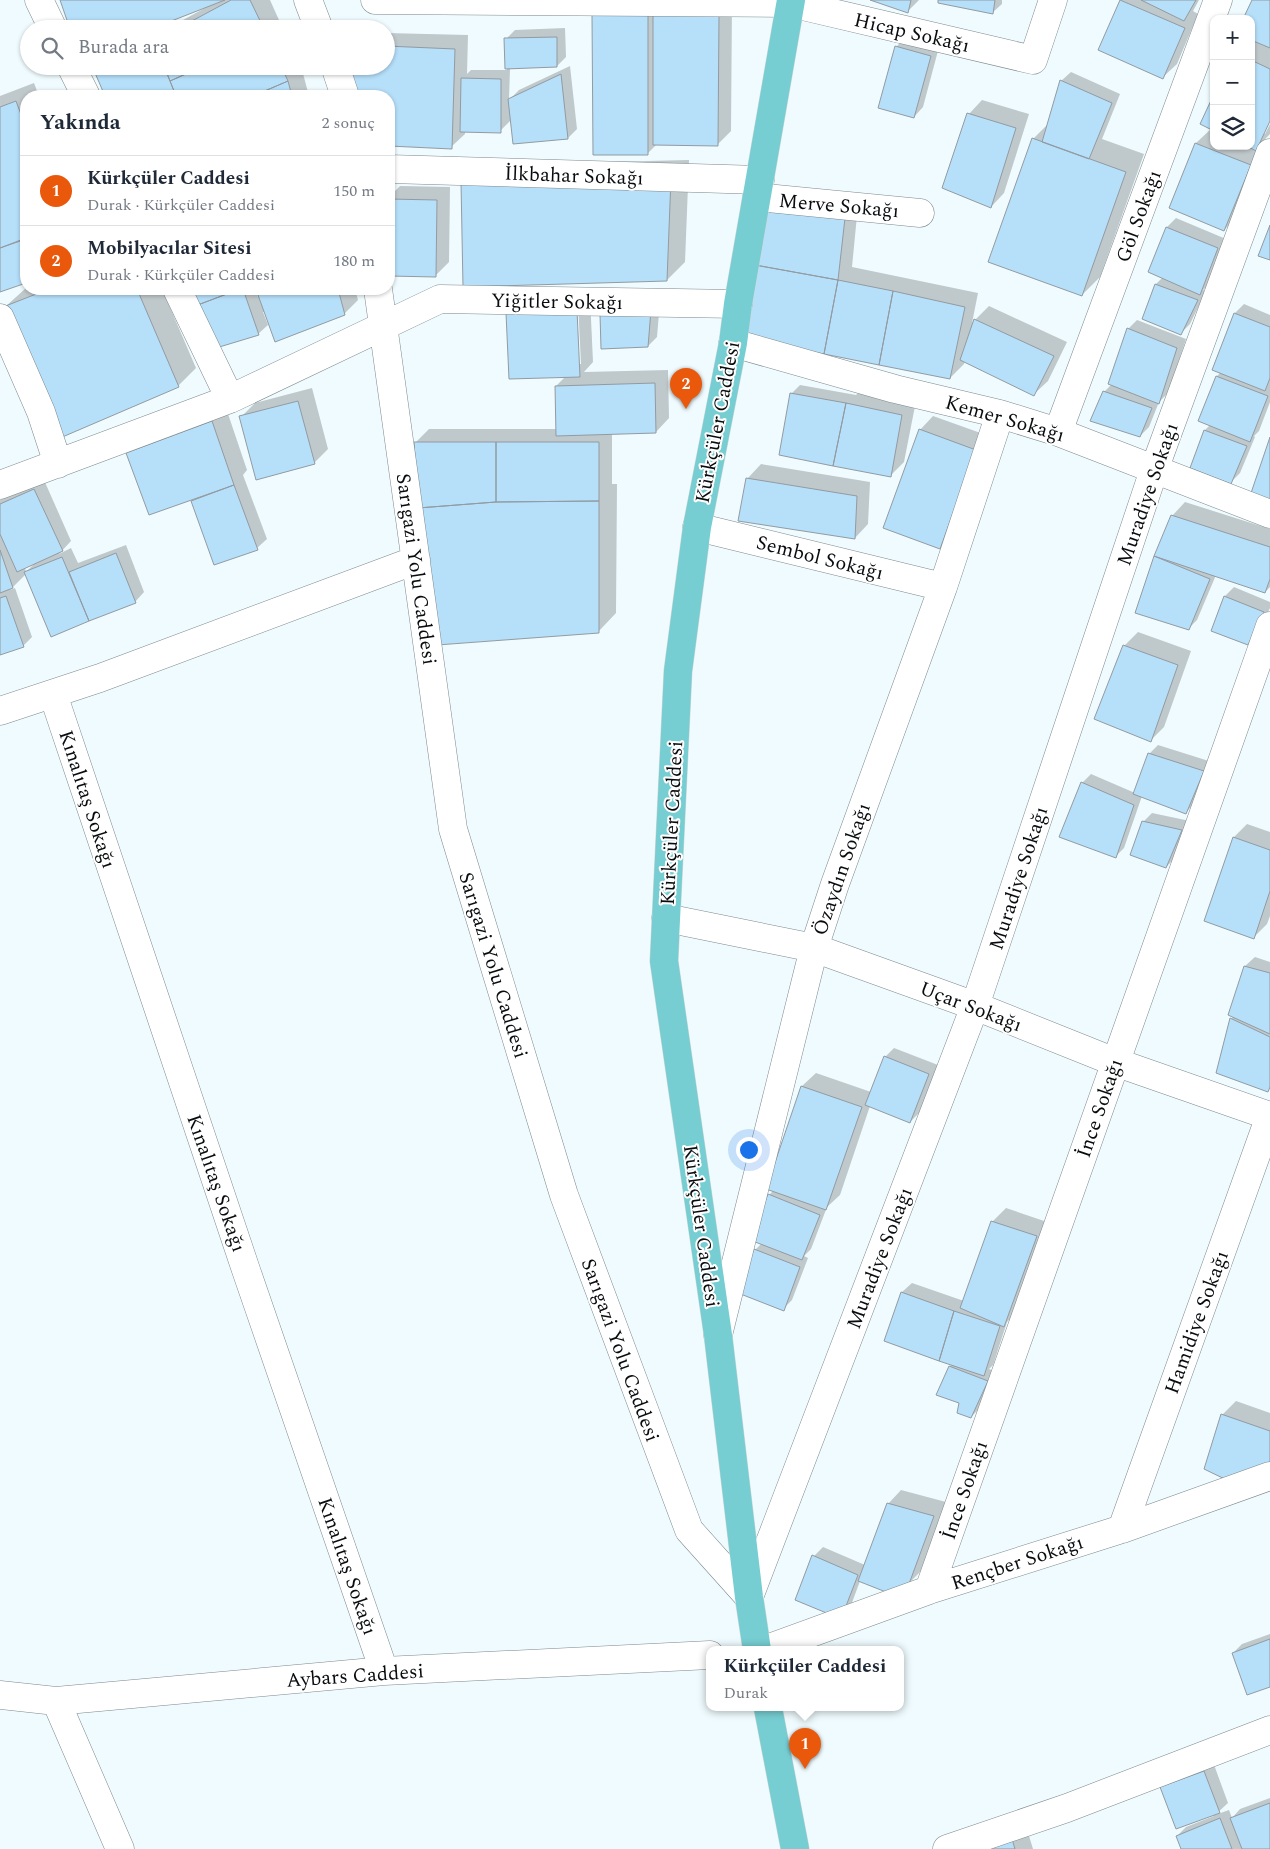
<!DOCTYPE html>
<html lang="tr">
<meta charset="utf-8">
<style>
body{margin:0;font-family:Spectral,serif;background:#f6f6f7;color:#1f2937}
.controls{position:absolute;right:15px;top:15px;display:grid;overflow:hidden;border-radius:10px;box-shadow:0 1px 4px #0004}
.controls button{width:45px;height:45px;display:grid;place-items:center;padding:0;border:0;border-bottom:1px solid #e0e1e3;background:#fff;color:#1f2937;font:25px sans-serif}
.you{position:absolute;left:748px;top:1149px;width:18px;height:18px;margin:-12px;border:4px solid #fff;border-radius:50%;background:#1a73e8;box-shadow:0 0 0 8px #1a73e833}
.badge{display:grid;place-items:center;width:32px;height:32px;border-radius:50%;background:#ea580c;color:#fff;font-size:16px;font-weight:700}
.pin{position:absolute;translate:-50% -41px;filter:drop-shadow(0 1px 2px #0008)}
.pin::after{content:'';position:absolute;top:26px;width:18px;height:15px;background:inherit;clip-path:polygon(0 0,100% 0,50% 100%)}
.popup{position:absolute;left:706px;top:1646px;width:198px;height:65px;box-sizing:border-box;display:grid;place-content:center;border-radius:10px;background:#fff;filter:drop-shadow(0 1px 4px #0005);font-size:16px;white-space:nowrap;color:#747a83}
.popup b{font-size:19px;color:#1f2937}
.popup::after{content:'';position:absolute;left:50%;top:100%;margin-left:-10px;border:10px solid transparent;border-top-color:#fff}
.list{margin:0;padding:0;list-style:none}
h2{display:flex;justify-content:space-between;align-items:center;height:65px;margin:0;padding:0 20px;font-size:21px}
h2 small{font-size:16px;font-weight:400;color:#747a83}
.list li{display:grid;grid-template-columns:32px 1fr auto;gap:15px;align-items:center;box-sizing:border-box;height:70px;padding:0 20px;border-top:1px solid #e0e1e3}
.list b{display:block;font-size:19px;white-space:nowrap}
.list p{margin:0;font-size:16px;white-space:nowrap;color:#747a83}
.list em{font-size:16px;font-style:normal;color:#747a83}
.icon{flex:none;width:28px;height:28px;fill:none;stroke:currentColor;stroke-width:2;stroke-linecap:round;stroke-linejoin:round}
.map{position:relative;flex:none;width:1270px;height:1849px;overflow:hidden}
.search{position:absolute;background:#fff;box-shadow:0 1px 4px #0004;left:20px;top:20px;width:375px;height:55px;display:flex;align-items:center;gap:12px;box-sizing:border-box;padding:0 18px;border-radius:28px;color:#747a83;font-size:19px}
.panel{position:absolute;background:#fff;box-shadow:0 1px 4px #0004;left:20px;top:90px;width:375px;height:205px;border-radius:20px}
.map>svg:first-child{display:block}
.shadow{fill:#0003;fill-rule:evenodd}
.building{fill:#b6dffa;stroke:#929ba1}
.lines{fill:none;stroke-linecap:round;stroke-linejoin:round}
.minor-casing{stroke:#7e898c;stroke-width:29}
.major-casing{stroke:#d8d8d8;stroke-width:29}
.minor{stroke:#fff;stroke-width:28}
.major{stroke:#76ced2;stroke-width:28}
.labels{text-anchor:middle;stroke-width:4;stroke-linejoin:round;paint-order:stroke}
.street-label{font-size:20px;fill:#090c0e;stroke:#fff}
</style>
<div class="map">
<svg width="1270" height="1849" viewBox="0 0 1270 1849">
<rect width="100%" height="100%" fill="#effbfe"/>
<path class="shadow" d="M 62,0 L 270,0 L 283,29 L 158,29 L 172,24 L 172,26 L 205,8 L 204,7 Z
M 874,0 L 919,0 L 908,11 Z
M 940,0 L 1002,0 L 1002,4 L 992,13 Z
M 1121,0 L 1199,0 L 1193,11 L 1198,14 L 1177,64 L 1163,77 L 1100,49 Z
M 1254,0 L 1270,0 L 1270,118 L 1262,134 L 1265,134 L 1270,124 L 1270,134 L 1256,148 L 1264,151 L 1238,216 L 1224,230 L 1170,208 L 1196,143 L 1212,128 L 1214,97 L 1214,146 L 1251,146 L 1251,19 Z
M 732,1 L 731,131 L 717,145 L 657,144 L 648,153 L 593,16 Z
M 565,28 L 566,57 L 557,66 L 510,68 L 509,100 L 519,90 L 570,66 L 577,129 L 568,138 L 511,120 L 500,131 L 465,131 L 465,134 L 451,147 L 389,145 L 389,96 L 352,96 L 386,66 L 386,33 L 468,35 L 467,74 L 471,70 L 507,70 L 506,39 L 515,30 Z
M 905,38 L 939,47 L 923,107 L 914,117 L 896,47 Z
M 93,66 L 301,66 L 309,96 L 106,96 Z
M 1071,72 L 1120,94 L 1102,139 L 1144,154 L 1100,277 L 1082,295 L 1033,139 L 1049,123 L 1061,81 Z
M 34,83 L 39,96 L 26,96 L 26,281 L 1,290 L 0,96 Z
M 982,100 L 1029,114 L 1004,193 L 991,207 L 969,114 Z
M 689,160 L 685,262 L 667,280 L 480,165 Z
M 400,186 L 450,187 L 449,262 L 435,276 L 389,275 L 389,197 Z
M 858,205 L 852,267 L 978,293 L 972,323 L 989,306 L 1067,342 L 1048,381 L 1034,394 L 965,361 L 964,364 L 950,378 L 744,337 L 765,207 Z
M 1176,218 L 1226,239 L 1209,285 L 1203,290 L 1206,291 L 1190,324 L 1181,333 L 1156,284 L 1163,277 L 1150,272 L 1167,227 Z
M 26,288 L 162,289 L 196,368 L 178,386 L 5,307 Z
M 189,289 L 255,289 L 258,297 L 266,289 L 355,289 L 358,300 L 344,314 L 266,312 L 263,312 L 268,325 L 258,334 Z
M 590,297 L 593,362 L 584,372 L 668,370 L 669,418 L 656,432 L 612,433 L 612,484 L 617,484 L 616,613 L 598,632 L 415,443 L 429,429 L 557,429 L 556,386 L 566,376 L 521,300 ZM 578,303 L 581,364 L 578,364 L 575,304 Z
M 660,301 L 657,337 L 648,346 L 602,348 Z
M 1244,304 L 1270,315 L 1270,402 L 1259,431 L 1254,436 L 1255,437 L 1240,473 L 1230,483 L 1191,467 L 1205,430 L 1210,425 L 1217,376 L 1221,372 L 1235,313 Z
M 1137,320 L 1186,339 L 1168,393 L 1159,402 L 1149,427 L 1140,436 L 1104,392 L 1112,384 L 1128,329 Z
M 800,385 L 856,395 L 861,390 L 916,401 L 904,462 L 890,476 L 791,394 Z
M 312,388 L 328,449 L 314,463 L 241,417 L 255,403 Z
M 226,408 L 247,470 L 243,475 L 267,539 L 257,548 L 192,502 L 196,497 L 128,454 L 141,440 Z
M 933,416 L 989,436 L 954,534 L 940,548 L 920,430 Z
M 761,464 L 870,482 L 868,524 L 855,538 L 740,520 L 748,478 Z
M 44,480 L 71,541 L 59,554 L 71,548 L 78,563 L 126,545 L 144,592 L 135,602 L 51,635 L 26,574 L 10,590 L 15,588 L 32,637 L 23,646 L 0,654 L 0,500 ZM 35,563 L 26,572 L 25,568 Z
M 1185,502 L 1270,529 L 1270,587 L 1265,592 L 1216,575 L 1197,620 L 1188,629 L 1137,613 L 1155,556 L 1172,516 Z
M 1234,587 L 1270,602 L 1270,608 L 1257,634 L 1248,643 L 1213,631 L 1225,596 Z
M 1138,632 L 1191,651 L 1164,727 L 1150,741 L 1124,646 Z
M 1158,745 L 1212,762 L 1195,803 L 1186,812 L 1142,796 L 1124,848 L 1115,857 L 1082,783 L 1091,774 L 1135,793 L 1149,754 Z
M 1152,813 L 1190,821 L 1175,858 L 1166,867 L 1143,822 Z
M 1247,824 L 1270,832 L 1270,916 L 1267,924 L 1253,938 L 1234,837 Z
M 1255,957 L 1270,962 L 1270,1088 L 1268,1091 L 1231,1019 L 1234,1016 L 1245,966 Z
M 894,1048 L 938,1065 L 919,1113 L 910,1122 L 870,1106 L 840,1195 L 827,1207 L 811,1249 L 804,1256 L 808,1258 L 792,1300 L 783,1309 L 755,1250 L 762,1243 L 769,1195 L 774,1190 L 768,1188 L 802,1086 L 816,1073 L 871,1092 L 885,1057 Z
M 1006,1208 L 1050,1223 L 1018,1311 L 1007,1322 L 993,1365 L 989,1369 L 996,1372 L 980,1408 L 971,1417 L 961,1402 L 950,1366 L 953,1363 L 886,1341 L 902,1292 L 912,1283 L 964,1301 L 992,1222 Z
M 1236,1401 L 1270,1413 L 1270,1466 L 1222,1415 Z
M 901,1490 L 946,1502 L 923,1569 L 909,1583 L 860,1581 L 850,1608 L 841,1617 L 814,1556 L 823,1547 L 865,1565 L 888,1504 Z
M 1270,1634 L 1270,1686 L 1233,1653 L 1242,1644 Z
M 1213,1762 L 1228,1803 L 1215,1815 L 1229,1810 L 1232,1818 L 1240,1809 L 1270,1798 L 1270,1849 L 1182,1849 L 1177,1836 L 1186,1827 L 1214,1816 L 1213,1814 L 1161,1787 L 1170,1778 Z
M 1026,1826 L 1033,1849 L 952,1849 Z"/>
<path class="building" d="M 60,0 L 225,0 L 151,29 L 70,29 Z
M 231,0 L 250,0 L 264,29 L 177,29 Z
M 870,0 L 911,0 L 908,13 Z
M 938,0 L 995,0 L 993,14 L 938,3 Z
M 1120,0 L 1185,28 L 1163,79 L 1098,50 Z
M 1141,0 L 1196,0 L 1184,21 Z
M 1252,0 L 1270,0 L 1270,48 L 1251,40 L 1251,19 L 1243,19 Z
M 653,14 L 719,14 L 718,146 L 653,145 Z
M 592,15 L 648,15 L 648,155 L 593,155 Z
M 557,37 L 557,67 L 505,69 L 504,38 Z
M 386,46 L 455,49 L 452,149 L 389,146 L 389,96 L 351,96 L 340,66 L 386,66 Z
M 895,46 L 931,56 L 914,118 L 878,108 Z
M 1251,60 L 1270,69 L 1270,121 L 1256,151 L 1247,146 L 1251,146 Z
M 92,66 L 164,66 L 176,96 L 105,96 Z
M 164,66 L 204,66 L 170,81 Z
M 204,66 L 281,66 L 288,81 L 253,96 L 176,96 L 170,81 Z
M 561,74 L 568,139 L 513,144 L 508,99 Z
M 461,78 L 501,79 L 501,133 L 460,132 Z
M 1060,80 L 1112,103 L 1089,159 L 1042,142 Z
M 288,81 L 292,96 L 253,96 Z
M 1214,94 L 1214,131 L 1200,124 Z
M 16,101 L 26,128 L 26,238 L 0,248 L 0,107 Z
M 967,113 L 1016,128 L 991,208 L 942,188 Z
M 1032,138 L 1126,172 L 1082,296 L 988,262 Z
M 1195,143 L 1251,165 L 1224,231 L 1169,208 Z
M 671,178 L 667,281 L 463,287 L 461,182 Z
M 389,199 L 437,200 L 436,277 L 389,276 Z
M 764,206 L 845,218 L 838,280 L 755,265 Z
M 1270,225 L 1270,260 L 1258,256 Z
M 1166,227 L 1218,248 L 1200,295 L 1148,272 Z
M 26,239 L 26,283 L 0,292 L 0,248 Z
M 755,265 L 838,280 L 824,354 L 743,338 Z
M 838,280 L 893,291 L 879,365 L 824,354 Z
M 1155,284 L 1198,300 L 1181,335 L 1142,319 Z
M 49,289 L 137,289 L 179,387 L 60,438 L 3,307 Z
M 188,289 L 240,289 L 195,306 Z
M 240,289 L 243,289 L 259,335 L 216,348 L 195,306 Z
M 274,289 L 338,289 L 345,315 L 275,342 L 258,295 Z
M 893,291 L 965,307 L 950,379 L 879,365 Z
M 577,310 L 580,377 L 509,379 L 506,313 Z
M 651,310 L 648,347 L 601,349 L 600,314 Z
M 1234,313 L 1270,327 L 1270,378 L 1265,391 L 1212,370 Z
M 974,319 L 1054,356 L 1034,396 L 960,360 Z
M 1127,328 L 1177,348 L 1159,404 L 1108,384 Z
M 1216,376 L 1268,396 L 1250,442 L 1198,421 Z
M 655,383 L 656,433 L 556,436 L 555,386 Z
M 1103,391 L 1152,408 L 1140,437 L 1090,421 Z
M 790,393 L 846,403 L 833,466 L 779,455 Z
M 298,401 L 315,464 L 256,480 L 239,416 Z
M 846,403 L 902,415 L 891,477 L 833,466 Z
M 212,421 L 234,485 L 149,515 L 126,453 Z
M 919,429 L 976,450 L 940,549 L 883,528 Z
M 1204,430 L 1247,446 L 1231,484 L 1190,468 Z
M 1270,437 L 1270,503 L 1250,496 Z
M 414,442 L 496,442 L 496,502 L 418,508 Z
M 496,442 L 599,442 L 599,501 L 496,502 Z
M 746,478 L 857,496 L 855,539 L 738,521 Z
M 234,485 L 258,550 L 214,565 L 191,501 Z
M 34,489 L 63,551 L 17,572 L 0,534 L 0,504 Z
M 599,501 L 599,633 L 437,645 L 418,508 L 496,502 Z
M 1171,515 L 1270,547 L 1270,579 L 1265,593 L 1154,556 Z
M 0,550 L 13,588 L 0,593 Z
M 116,553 L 136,603 L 89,621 L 69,572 Z
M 1154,556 L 1210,579 L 1189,630 L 1135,613 Z
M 62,557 L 89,621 L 51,637 L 24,572 Z
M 6,596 L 24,647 L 0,655 L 0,598 Z
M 1224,596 L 1264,612 L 1248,645 L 1211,631 Z
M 1123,645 L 1178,665 L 1151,742 L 1094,719 Z
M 1148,753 L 1204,771 L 1186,814 L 1133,794 Z
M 1081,782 L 1134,805 L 1116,858 L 1059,837 Z
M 1142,821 L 1182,830 L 1166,868 L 1130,855 Z
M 1233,837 L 1270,850 L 1270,891 L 1254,939 L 1204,921 Z
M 1244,966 L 1270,973 L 1270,1034 L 1228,1015 Z
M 1230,1018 L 1270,1037 L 1270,1087 L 1268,1092 L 1216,1073 Z
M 884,1056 L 929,1074 L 910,1123 L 865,1105 Z
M 801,1086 L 862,1107 L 826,1210 L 766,1189 Z
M 768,1194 L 820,1215 L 802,1260 L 750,1240 Z
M 991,1221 L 1037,1236 L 1004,1327 L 960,1308 Z
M 754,1249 L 800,1267 L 784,1311 L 738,1293 Z
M 901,1292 L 954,1311 L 939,1361 L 884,1341 Z
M 954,1311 L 1000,1326 L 984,1376 L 939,1361 Z
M 949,1366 L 988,1381 L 971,1418 L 957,1413 L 959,1403 L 936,1395 Z
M 1221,1414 L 1270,1431 L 1270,1468 L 1233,1483 L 1204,1469 Z
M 887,1503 L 934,1516 L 909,1584 L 886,1592 L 858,1581 Z
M 812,1555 L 858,1575 L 841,1619 L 795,1600 Z
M 1270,1639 L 1270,1687 L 1247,1695 L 1232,1653 Z
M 1204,1771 L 1220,1813 L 1176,1829 L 1160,1787 Z
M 1270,1803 L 1270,1849 L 1242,1849 L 1230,1818 Z
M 1220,1818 L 1232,1849 L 1181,1849 L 1176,1836 Z
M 1012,1839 L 1015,1849 L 980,1849 Z"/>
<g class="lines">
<defs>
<path id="minor" d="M 39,0 L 53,29
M 308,0 L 319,29
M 375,0 L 790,3 L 1033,60 L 1053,0
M 71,66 L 86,96
M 335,66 L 345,96
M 389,169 L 760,180
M 757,197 L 920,213
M 177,289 L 230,399
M 378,289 L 453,829 L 564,1195 L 689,1530 L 749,1597 L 975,1006 L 1154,470 L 1270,153
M 0,318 L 41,412 L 58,464
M 733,343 L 895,389 L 1000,414 L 1058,432 L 1270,514
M 1058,432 L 1218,0
M 0,485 L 230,399 L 440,299 L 738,304
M 697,527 L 943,587
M 53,694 L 246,1270 L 384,1671
M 0,711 L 100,678 L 416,560
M 666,918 L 814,948 L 975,1006 L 1115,1062 L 1270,1116
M 718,1335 L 814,948 L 835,884 L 943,587 L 1000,414
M 1122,1529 L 1270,1116
M 929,1590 L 1270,626
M 764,1650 L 929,1590 L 1122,1529 L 1270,1476
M 0,1695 L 56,1701 L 384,1671 L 710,1655
M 56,1701 L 120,1849
M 947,1849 L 1067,1808 L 1270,1730"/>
<path id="major" d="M 757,1650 L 749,1597 L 718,1335 L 664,961 L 678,671 L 697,527 L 733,343 L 738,304 L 791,0
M 768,1708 L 795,1849"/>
</defs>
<use href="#minor" class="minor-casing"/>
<use href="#major" class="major-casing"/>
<use href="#minor" class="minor"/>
<use href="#major" class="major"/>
</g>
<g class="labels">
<g class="street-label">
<text transform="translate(912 32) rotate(13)" y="7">Hicap Sokağı</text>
<text transform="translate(574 175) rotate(2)" y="7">İlkbahar Sokağı</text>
<text transform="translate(839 205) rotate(5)" y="7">Merve Sokağı</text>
<text transform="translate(1138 216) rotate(-70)" y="7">Göl Sokağı</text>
<text transform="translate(557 301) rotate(1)" y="7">Yiğitler Sokağı</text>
<text transform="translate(1005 418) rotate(16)" y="7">Kemer Sokağı</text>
<text transform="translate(717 422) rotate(-79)" y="7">Kürkçüler Caddesi</text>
<text transform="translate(1147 494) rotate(-71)" y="7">Muradiye Sokağı</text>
<text transform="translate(820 557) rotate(14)" y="7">Sembol Sokağı</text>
<text transform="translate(417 569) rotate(82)" y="7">Sarıgazi Yolu Caddesi</text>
<text transform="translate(88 799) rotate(72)" y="7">Kınalıtaş Sokağı</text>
<text transform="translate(671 823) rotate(-87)" y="7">Kürkçüler Caddesi</text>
<text transform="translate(841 869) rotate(-71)" y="7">Özaydın Sokağı</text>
<text transform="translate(1018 878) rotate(-72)" y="7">Muradiye Sokağı</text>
<text transform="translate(494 965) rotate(73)" y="7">Sarıgazi Yolu Caddesi</text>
<text transform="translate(971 1006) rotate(21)" y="7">Uçar Sokağı</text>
<text transform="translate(1099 1108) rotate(-71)" y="7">İnce Sokağı</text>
<text transform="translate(217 1183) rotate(71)" y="7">Kınalıtaş Sokağı</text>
<text transform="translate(702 1226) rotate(82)" y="7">Kürkçüler Caddesi</text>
<text transform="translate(879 1258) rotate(-69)" y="7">Muradiye Sokağı</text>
<text transform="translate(1196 1322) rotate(-70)" y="7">Hamidiye Sokağı</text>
<text transform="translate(621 1350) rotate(70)" y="7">Sarıgazi Yolu Caddesi</text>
<text transform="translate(964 1490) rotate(-71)" y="7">İnce Sokağı</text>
<text transform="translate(1017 1562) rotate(-18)" y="7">Rençber Sokağı</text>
<text transform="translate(348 1566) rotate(71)" y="7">Kınalıtaş Sokağı</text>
<text transform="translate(355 1675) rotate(-4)" y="7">Aybars Caddesi</text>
</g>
</g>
</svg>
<div class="controls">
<button>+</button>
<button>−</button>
<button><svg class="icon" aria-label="layers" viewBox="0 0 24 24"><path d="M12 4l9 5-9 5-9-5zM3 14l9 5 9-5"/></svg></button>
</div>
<div class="you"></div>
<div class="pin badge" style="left:805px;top:1769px">1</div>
<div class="popup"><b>Kürkçüler Caddesi</b>Durak</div>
<div class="pin badge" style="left:686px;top:409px">2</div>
<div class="search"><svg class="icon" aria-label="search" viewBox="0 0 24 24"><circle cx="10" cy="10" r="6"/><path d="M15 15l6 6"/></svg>Burada ara</div>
<section class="panel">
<h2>Yakında<small>2 sonuç</small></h2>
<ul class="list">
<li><span class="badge">1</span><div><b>Kürkçüler Caddesi</b><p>Durak · Kürkçüler Caddesi</p></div><em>150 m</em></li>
<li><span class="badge">2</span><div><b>Mobilyacılar Sitesi</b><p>Durak · Kürkçüler Caddesi</p></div><em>180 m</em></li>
</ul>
</section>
</div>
